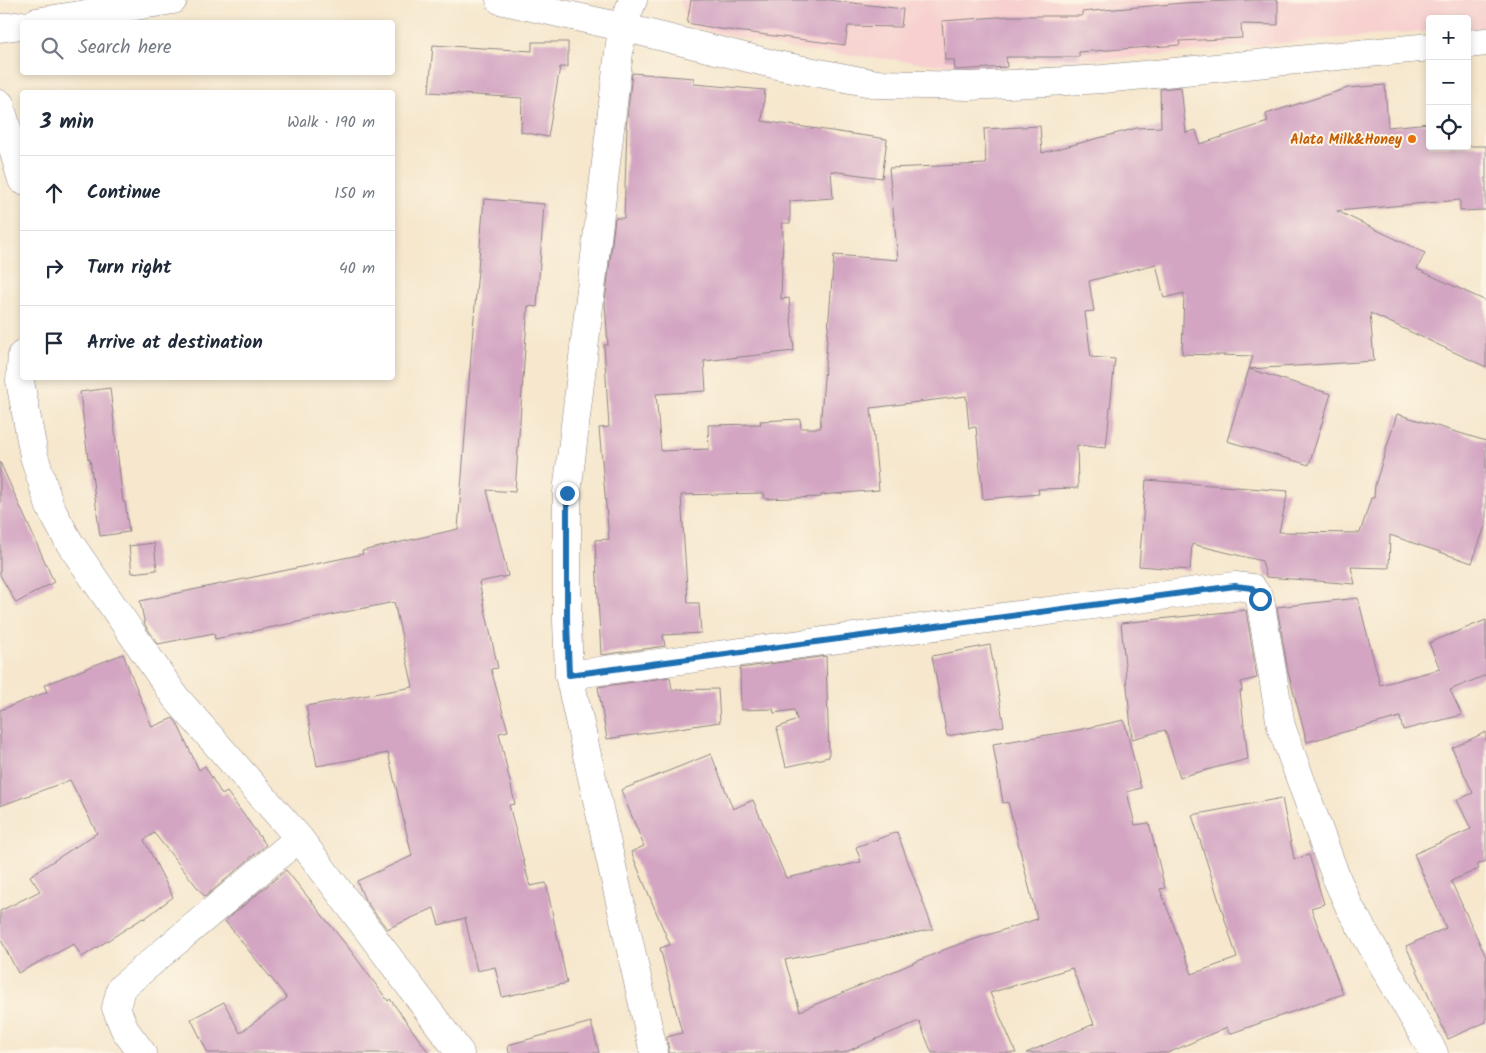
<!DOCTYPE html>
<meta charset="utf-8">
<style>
body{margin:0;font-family:Kalam,sans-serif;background:#f6f6f7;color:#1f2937}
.controls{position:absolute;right:15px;top:15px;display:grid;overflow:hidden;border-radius:5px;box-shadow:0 2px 8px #0003}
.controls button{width:45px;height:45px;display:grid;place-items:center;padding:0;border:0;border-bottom:1px solid #e0e1e3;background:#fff;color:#1f2937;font:25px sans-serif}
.stop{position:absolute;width:15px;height:15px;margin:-11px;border:4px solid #1f6fb2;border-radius:50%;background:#fff}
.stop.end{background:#1f6fb2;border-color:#fff;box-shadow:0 1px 5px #0008}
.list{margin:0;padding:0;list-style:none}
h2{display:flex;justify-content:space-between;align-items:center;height:65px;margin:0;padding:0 20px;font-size:21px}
h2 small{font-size:16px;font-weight:400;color:#747a83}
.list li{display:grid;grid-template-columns:32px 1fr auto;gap:15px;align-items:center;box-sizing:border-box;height:75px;padding:0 20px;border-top:1px solid #e0e1e3}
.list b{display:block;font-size:19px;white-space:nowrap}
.list em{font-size:16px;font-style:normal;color:#747a83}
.icon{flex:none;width:28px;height:28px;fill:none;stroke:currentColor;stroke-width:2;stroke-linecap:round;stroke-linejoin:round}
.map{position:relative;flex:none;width:1486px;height:1053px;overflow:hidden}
.search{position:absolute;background:#fff;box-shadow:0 2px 8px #0003;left:20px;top:20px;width:375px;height:55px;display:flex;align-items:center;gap:12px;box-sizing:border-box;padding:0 18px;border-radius:5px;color:#747a83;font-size:19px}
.panel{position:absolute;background:#fff;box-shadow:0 2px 8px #0003;left:20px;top:90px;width:375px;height:290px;border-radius:5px}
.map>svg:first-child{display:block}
.built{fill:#f7d0cf}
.building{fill:#d3a5c2}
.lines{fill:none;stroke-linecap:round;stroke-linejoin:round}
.street-casing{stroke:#8c8484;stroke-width:29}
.street{stroke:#fff;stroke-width:28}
.route{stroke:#1f6fb2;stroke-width:6}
.food-dot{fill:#e8710a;stroke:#fcf5e5;stroke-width:2}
.labels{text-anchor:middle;stroke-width:4;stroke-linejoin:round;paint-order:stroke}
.food-label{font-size:14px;font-weight:bold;fill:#c56008;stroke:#fcf5e5;text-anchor:end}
</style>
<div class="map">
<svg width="1486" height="1053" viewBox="0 0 1486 1053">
<rect width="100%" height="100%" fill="#fcf5e5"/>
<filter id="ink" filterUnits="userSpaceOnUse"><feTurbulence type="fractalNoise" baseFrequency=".02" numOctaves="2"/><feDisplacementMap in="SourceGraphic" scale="10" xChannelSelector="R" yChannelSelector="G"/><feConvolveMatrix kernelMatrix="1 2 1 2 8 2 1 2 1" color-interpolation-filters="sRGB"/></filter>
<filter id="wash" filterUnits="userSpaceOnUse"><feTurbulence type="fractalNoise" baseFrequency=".0096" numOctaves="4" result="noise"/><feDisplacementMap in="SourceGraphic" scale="20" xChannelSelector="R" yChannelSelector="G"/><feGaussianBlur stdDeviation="1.12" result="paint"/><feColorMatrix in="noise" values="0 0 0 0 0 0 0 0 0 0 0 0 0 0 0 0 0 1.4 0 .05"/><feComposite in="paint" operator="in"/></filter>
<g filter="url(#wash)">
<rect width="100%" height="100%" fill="#f6e7cd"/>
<path class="built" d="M 679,0 L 1486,0 L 1486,27 L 1467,29 L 1467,19 L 1430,19 L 1430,31 L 1327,39 L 1122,58 L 942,65 L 789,49 L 691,27 Z"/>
<g id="blocks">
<path class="building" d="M 691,0 L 828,0 L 903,9 L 901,27 L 848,26 L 845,45 L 720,29 L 687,23 Z
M 1252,0 L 1278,0 L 1278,25 L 1241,24 L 1242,38 L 1179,41 L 1180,45 L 1079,52 L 1079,57 L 1006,57 L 1007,67 L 955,70 L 954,60 L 945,60 L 942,21 L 1011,16 L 1082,16 L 1082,12 L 1183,3 Z
M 532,42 L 568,42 L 568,67 L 560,67 L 548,137 L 521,132 L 522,98 L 429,92 L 433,45 L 532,51 Z
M 632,73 L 694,78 L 694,84 L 765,90 L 762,121 L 887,139 L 882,178 L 831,171 L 833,198 L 790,201 L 790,223 L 782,223 L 783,236 L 781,299 L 789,298 L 794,351 L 704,361 L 706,391 L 656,394 L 661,451 L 709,449 L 708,425 L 761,424 L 760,421 L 800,419 L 801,428 L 820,428 L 834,255 L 898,260 L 889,168 L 986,164 L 984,129 L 1040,126 L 1042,153 L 1137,128 L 1161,127 L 1160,89 L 1181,87 L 1186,133 L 1196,130 L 1200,144 L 1268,122 L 1266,114 L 1348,88 L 1385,85 L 1388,127 L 1430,123 L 1430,146 L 1486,146 L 1486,210 L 1460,211 L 1460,200 L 1337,211 L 1425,253 L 1417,269 L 1486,301 L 1486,367 L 1370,313 L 1374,361 L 1249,369 L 1331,394 L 1309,465 L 1227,441 L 1253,356 L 1182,354 L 1184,293 L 1164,298 L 1156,264 L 1089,281 L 1094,311 L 1085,312 L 1091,357 L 1115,359 L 1106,448 L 1077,445 L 1078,488 L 1038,489 L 1039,494 L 983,499 L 976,427 L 969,428 L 966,396 L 871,408 L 879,490 L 821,495 L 821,497 L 765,499 L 764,493 L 681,495 L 688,603 L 699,603 L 701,633 L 663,635 L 665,646 L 601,655 L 595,540 L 609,539 L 599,428 L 609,427 L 604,345 L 608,345 L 605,302 L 615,218 L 624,218 L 627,128 L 626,128 Z
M 484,199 L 544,204 L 537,307 L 528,306 L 515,492 L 487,490 L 508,576 L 479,582 L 498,668 L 491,669 L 508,731 L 499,733 L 515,804 L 509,805 L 530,886 L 546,883 L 567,983 L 502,997 L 495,967 L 477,971 L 465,918 L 439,925 L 434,908 L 387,929 L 365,900 L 357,881 L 412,856 L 388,753 L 317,766 L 306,706 L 413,687 L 394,602 L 215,639 L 214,633 L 158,644 L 145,625 L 140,601 L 363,554 L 362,551 L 458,529 L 473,329 Z
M 110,388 L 123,502 L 125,502 L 129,532 L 100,536 L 90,459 L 88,459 L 80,392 Z
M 1397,414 L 1486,441 L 1486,524 L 1472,563 L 1390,535 L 1389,568 L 1351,567 L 1355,584 L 1266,577 L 1262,561 L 1192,544 L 1190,570 L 1139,566 L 1146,480 L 1288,491 L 1279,532 L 1360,533 L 1371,498 L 1374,498 L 1375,485 Z
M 0,462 L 54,582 L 16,603 L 0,575 Z
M 154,543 L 157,570 L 132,573 L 129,546 Z
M 1358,598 L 1380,685 L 1440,669 L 1429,643 L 1486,620 L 1486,675 L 1450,690 L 1462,715 L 1403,730 L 1400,717 L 1307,742 L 1288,672 L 1277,607 Z
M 1246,610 L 1257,678 L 1241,682 L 1242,691 L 1240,691 L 1248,759 L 1180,777 L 1165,730 L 1132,739 L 1121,623 Z
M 990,645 L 1004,726 L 947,736 L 932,656 Z
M 123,654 L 152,727 L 173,718 L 177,723 L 199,770 L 205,766 L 222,795 L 227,792 L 266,845 L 205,897 L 154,833 L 144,840 L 173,897 L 144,919 L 143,918 L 82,957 L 74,944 L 18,973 L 0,938 L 0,911 L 40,891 L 30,876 L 97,833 L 70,780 L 0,806 L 0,710 L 47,692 L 44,685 Z
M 826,656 L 829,757 L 786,767 L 777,728 L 797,720 L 794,710 L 774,713 L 773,709 L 741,710 L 740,668 Z
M 670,677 L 672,690 L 718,689 L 720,722 L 607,739 L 598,687 Z
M 1124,720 L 1141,788 L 1127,792 L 1135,825 L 1149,823 L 1165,888 L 1160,889 L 1192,974 L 1237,958 L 1192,815 L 1282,798 L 1294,859 L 1309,855 L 1324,904 L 1311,908 L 1343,994 L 1229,1034 L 1227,1027 L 1168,1053 L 1026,1053 L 1094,1024 L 1072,968 L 990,993 L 1016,1053 L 932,1053 L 919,1021 L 843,1053 L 669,1053 L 667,1037 L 682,1033 L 660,948 L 670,945 L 631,852 L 644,846 L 621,790 L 711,754 L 733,809 L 753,800 L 786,878 L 861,862 L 856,847 L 897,832 L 933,929 L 785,960 L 800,1011 L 951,947 L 1037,919 L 1008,802 L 1003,803 L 993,744 L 1078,730 Z
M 1486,732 L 1486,861 L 1477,865 L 1479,869 L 1451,881 L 1486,957 L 1486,1022 L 1448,1039 L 1406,946 L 1446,928 L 1414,854 L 1471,829 L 1457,800 L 1473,793 L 1452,748 Z
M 286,870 L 348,947 L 388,1001 L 390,999 L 429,1053 L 208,1053 L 191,1019 L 224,1002 L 240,1033 L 287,998 L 225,921 Z
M 591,1022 L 599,1053 L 509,1053 L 508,1045 Z"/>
</g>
</g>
<g filter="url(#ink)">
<use href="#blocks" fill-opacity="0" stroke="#8c8484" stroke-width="1"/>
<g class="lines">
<defs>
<path id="street" d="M 500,0 L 622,27 L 777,65 L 877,84 L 970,86 L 1103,79 L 1430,47
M 633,0 L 622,27 L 567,493 L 567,620 L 569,675 L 654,1053
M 36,22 L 173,0
M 0,28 L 22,25
M 1467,44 L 1486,42
M 0,104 L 22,180
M 22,355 L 20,381 L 34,456 L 50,507 L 69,542 L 176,698 L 299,838 L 460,1053
M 569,675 L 1235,586 L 1252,588 L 1260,599 L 1281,726 L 1336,877 L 1350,908 L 1434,1053
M 142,1053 L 125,1030 L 116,1008 L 121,988 L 299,838"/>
</defs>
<use href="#street" class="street-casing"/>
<use href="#street" class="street"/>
</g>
</g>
<g class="lines" filter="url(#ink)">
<path class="route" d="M 567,493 L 567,620 L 569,675 L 1235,586 L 1252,588 L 1260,599"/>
</g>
<circle class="food-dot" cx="1412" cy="139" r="5"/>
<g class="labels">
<g class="food-label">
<text x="1402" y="144">Alata Milk&amp;Honey</text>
</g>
</g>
</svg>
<div class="controls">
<button>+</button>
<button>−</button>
<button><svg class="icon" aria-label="locate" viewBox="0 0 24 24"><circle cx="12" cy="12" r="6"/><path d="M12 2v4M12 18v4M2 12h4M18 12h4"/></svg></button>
</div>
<div class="stop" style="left:1260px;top:599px"></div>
<div class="stop end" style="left:567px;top:493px"></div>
<div class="search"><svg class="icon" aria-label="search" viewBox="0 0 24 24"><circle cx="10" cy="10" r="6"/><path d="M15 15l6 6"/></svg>Search here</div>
<section class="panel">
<h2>3 min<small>Walk · 190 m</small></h2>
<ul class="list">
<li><svg class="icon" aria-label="ahead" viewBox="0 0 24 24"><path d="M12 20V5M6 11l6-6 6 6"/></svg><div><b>Continue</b></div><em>150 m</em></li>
<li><svg class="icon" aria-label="right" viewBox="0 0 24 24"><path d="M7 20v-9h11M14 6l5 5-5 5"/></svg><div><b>Turn right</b></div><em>40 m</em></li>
<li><svg class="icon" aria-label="arrive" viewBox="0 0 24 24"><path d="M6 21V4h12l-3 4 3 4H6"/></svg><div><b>Arrive at destination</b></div></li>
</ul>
</section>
</div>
